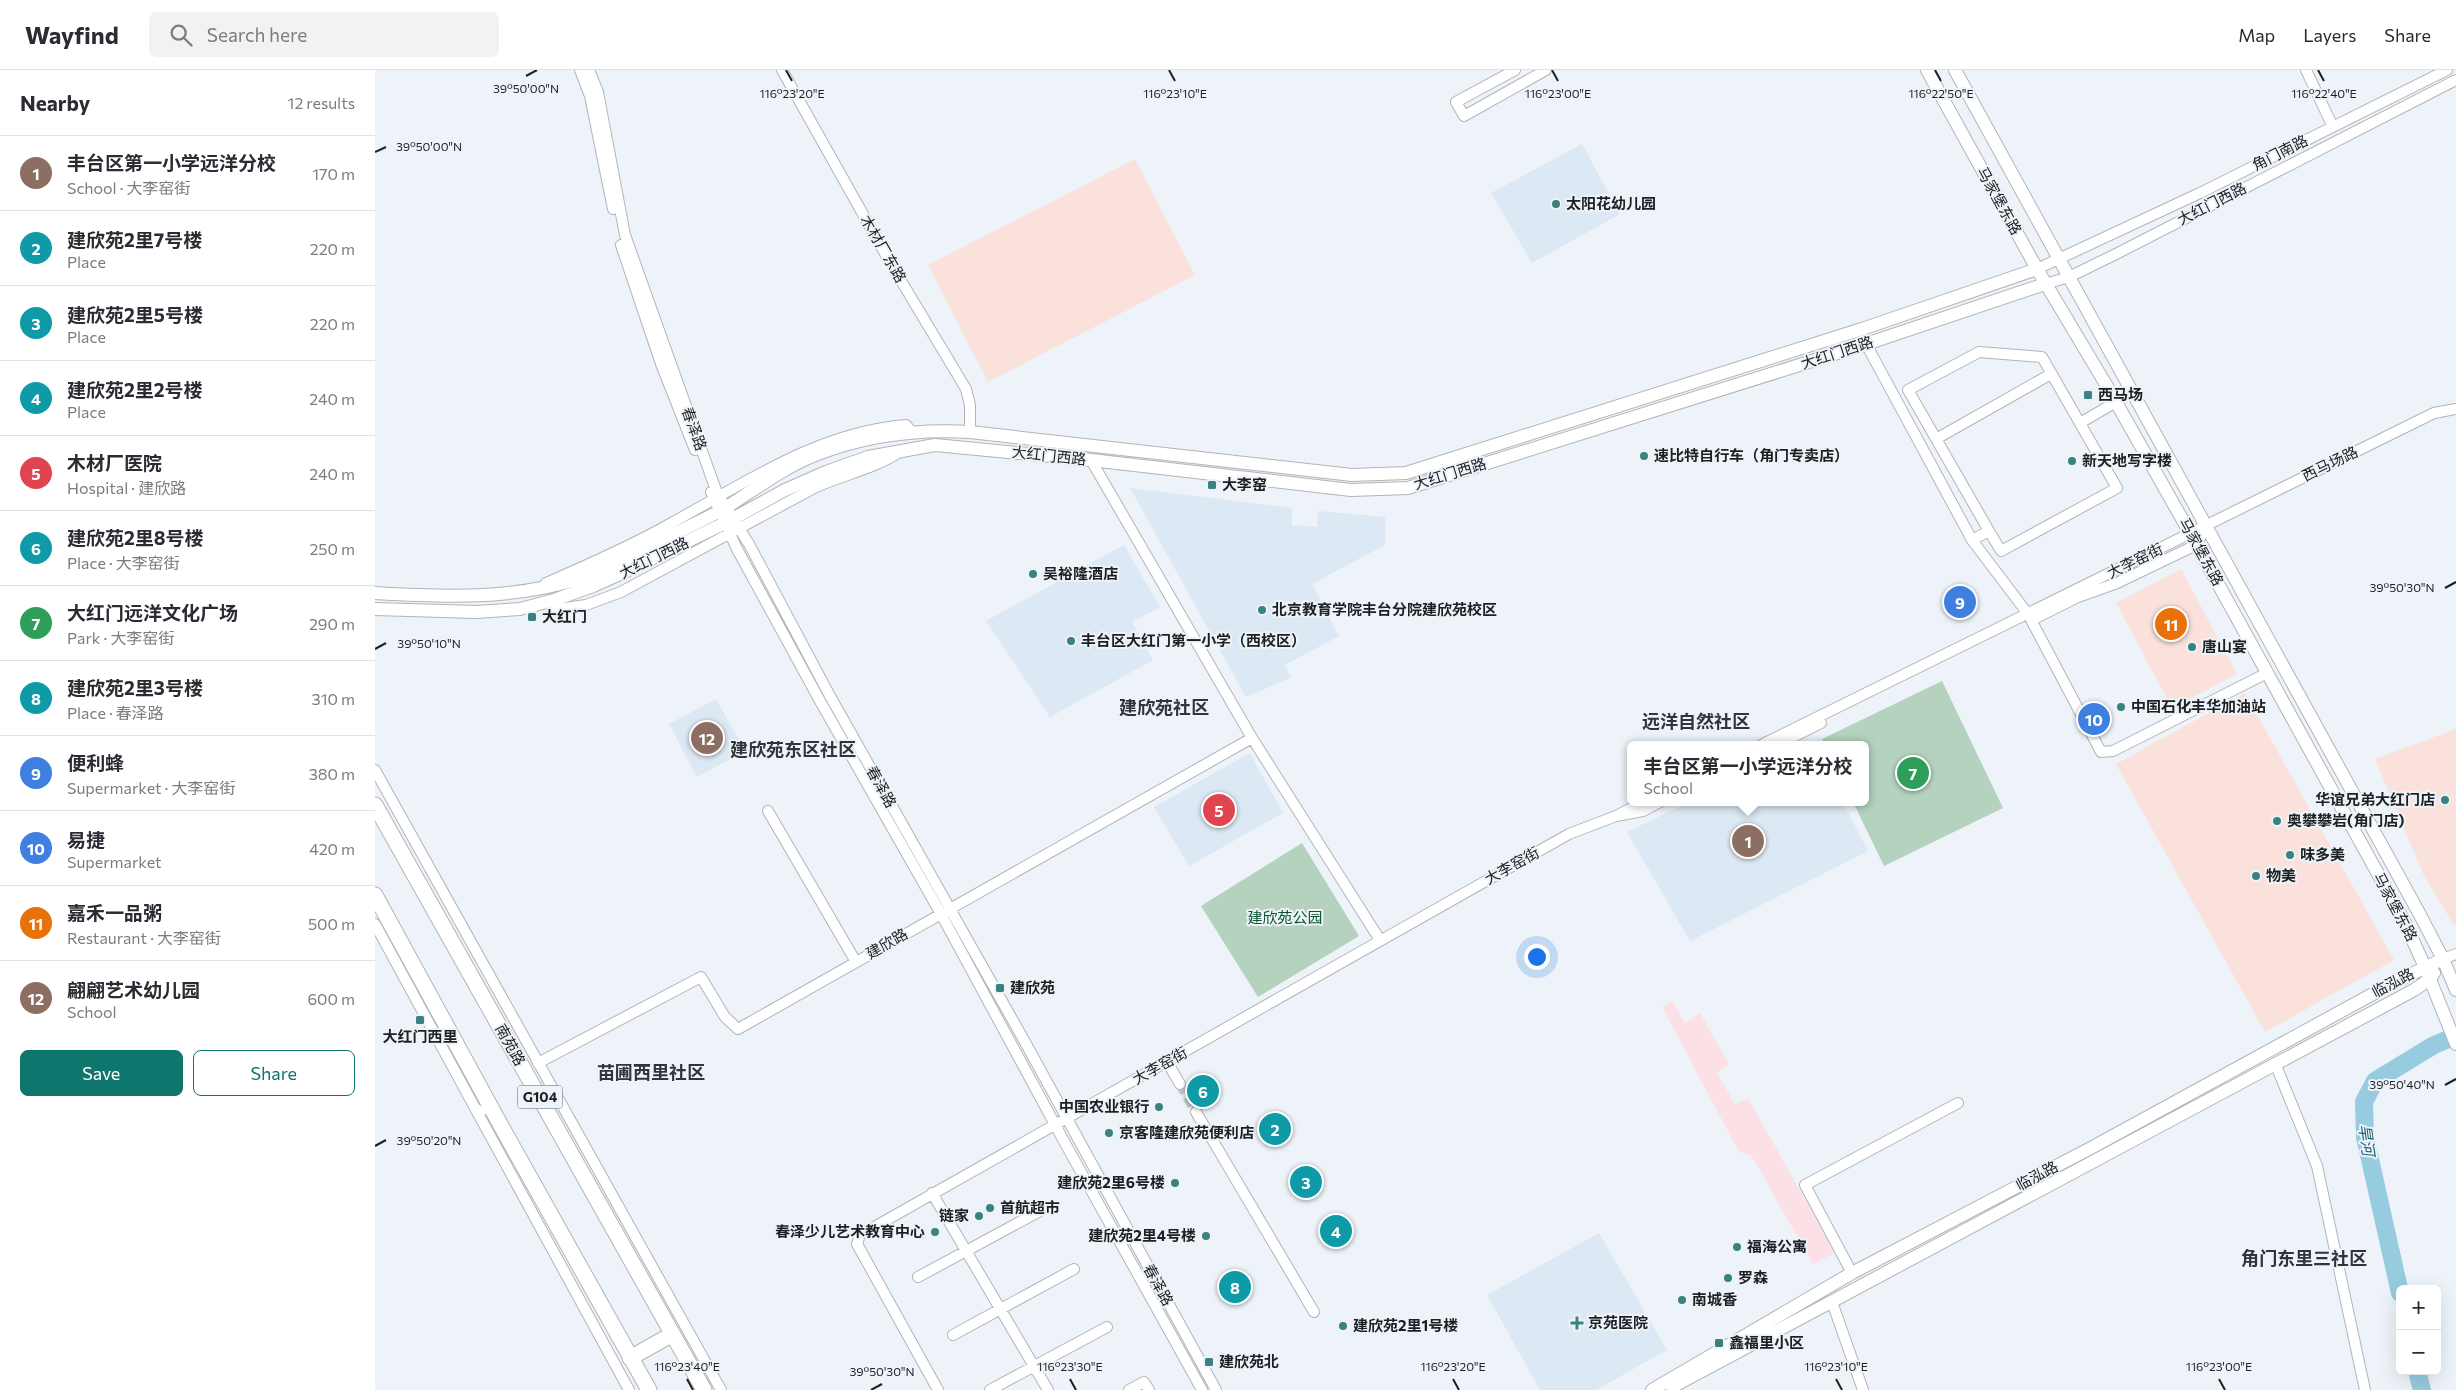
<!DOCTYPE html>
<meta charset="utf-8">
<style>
body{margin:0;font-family:Commissioner,"Noto Sans SC",sans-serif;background:#f2f2f3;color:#2b2b33}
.controls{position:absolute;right:15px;bottom:15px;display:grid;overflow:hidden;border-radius:8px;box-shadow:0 5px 20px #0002}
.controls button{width:45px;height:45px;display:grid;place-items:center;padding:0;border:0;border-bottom:1px solid #e1e1e2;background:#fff;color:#2b2b33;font:25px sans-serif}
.you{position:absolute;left:1161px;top:886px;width:18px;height:18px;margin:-12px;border:4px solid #fff;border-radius:50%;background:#1a73e8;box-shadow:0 0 0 8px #1a73e833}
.badge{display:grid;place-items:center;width:32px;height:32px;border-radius:50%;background:#0f766e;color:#fff;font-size:16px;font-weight:700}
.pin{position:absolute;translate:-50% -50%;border:2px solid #fff;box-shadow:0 1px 5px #0006}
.popup{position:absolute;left:1252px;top:671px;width:242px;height:65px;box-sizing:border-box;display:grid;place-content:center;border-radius:8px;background:#fff;filter:drop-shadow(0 1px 4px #0005);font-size:16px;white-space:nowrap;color:#7c7c81}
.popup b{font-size:19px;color:#2b2b33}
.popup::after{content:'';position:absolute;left:50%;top:100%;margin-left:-10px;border:10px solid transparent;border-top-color:#fff}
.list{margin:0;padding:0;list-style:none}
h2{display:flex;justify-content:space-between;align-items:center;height:65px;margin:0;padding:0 20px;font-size:21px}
h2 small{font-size:16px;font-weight:400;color:#7c7c81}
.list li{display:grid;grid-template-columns:32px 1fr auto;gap:15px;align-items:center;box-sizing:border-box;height:75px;padding:0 20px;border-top:1px solid #e1e1e2}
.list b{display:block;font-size:19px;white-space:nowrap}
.list p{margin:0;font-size:16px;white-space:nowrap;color:#7c7c81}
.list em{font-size:16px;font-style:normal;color:#7c7c81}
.actions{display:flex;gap:10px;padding:15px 20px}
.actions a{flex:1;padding:11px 0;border:1px solid #0f766e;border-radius:8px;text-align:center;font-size:18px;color:#0f766e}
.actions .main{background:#0f766e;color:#fff}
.icon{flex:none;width:28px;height:28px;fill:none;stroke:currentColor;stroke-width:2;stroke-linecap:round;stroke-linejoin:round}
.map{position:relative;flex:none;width:2081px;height:1320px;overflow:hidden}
header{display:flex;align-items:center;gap:30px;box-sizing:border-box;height:70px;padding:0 25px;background:#fff;border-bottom:1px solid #e1e1e2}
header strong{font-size:24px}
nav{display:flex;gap:28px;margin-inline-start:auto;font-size:18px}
.search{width:350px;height:45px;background:#f2f2f3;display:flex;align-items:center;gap:12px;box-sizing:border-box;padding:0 18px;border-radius:8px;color:#7c7c81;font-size:19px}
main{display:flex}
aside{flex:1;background:#fff}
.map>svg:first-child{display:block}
.commercial{fill:#fbe1db}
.industrial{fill:#fbe0e5}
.built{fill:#dce8f3}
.green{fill:#b5d2be}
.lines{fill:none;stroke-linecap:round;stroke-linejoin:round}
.river{stroke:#97cbe0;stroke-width:18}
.minor-tunnel{stroke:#c3c9cd;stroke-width:10;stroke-dasharray:10 5;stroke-linecap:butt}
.minor-casing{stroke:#afb5ba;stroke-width:12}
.major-casing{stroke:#afb5ba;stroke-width:14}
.highway-casing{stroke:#afb5ba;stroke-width:17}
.minor{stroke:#fff;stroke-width:10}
.major{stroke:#fff;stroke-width:12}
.highway{stroke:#fff;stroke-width:15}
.ticks{fill:none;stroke:#1d2022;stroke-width:2}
.poi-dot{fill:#39827f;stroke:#edf3f8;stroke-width:2}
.labels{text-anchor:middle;stroke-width:4;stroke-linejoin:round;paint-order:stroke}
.shield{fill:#edf3f8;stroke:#5b5f62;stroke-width:1}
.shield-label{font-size:14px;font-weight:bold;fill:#1d2022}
.street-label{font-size:15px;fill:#1d2022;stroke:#edf3f8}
.poi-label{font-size:15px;font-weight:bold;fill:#1d2022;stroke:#edf3f8;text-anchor:start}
.park-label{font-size:15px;fill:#0b542f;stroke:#edf3f8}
.water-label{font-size:16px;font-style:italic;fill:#1e6075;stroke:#edf3f8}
.quarter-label{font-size:18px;font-weight:bold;fill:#303539;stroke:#edf3f8}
.ticks-label{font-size:12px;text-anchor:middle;fill:#1d2022;stroke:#edf3f8;stroke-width:4;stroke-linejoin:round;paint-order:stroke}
</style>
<header>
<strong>Wayfind</strong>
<div class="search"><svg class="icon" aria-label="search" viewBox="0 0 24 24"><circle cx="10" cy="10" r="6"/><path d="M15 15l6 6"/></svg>Search here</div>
<nav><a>Map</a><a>Layers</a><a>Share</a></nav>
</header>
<main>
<aside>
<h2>Nearby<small>12 results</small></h2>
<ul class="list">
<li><span class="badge" style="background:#8d6e63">1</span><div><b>丰台区第一小学远洋分校</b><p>School · 大李窑街</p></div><em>170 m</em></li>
<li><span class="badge" style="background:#0f9aa8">2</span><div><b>建欣苑2里7号楼</b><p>Place</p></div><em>220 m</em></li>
<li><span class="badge" style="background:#0f9aa8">3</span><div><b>建欣苑2里5号楼</b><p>Place</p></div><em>220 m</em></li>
<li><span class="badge" style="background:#0f9aa8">4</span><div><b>建欣苑2里2号楼</b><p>Place</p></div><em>240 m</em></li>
<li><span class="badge" style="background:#e0444e">5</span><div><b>木材厂医院</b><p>Hospital · 建欣路</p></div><em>240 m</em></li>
<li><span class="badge" style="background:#0f9aa8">6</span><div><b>建欣苑2里8号楼</b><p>Place · 大李窑街</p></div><em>250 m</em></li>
<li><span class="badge" style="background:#2e9e5b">7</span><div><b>大红门远洋文化广场</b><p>Park · 大李窑街</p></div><em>290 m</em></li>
<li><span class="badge" style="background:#0f9aa8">8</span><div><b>建欣苑2里3号楼</b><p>Place · 春泽路</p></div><em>310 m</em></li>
<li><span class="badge" style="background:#3f7fe0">9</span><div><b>便利蜂</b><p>Supermarket · 大李窑街</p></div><em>380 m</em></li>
<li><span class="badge" style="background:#3f7fe0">10</span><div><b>易捷</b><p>Supermarket</p></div><em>420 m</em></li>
<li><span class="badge" style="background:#e8710a">11</span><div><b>嘉禾一品粥</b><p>Restaurant · 大李窑街</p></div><em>500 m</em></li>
<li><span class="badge" style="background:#8d6e63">12</span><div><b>翩翩艺术幼儿园</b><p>School</p></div><em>600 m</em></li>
</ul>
<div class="actions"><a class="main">Save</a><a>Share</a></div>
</aside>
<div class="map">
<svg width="2081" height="1320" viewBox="0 0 2081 1320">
<rect width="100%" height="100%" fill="#edf3f8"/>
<path class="commercial" d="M 760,89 L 820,205 L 613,312 L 553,195 Z
M 1806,499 L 1862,604 L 1797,638 L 1741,533 Z
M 1870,623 L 2019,890 L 1890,962 L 1741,694 Z
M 2081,659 L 2081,854 L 2079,855 L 2049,806 L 2000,689 Z"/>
<path class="industrial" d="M 1297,931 L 1310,953 L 1325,943 L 1354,994 L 1342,1003 L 1360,1034 L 1373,1028 L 1460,1183 L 1438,1194 L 1376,1085 L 1364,1082 L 1287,937 Z"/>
<path class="built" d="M 1207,74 L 1245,144 L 1157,193 L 1116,123 Z
M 755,418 L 917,438 L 917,455 L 942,457 L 943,441 L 1010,447 L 1010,475 L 937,514 L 964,566 L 910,595 L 916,608 L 871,627 Z
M 749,475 L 785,537 L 757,552 L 778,590 L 675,647 L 611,551 Z
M 341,629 L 370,681 L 322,707 L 294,654 Z
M 875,683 L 908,743 L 814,796 L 779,737 Z
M 1314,732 L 1468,732 L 1493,781 L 1315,871 L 1252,762 Z
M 1224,1163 L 1292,1280 L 1221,1320 L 1165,1320 L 1112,1225 Z"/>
<path class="green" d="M 1567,611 L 1628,738 L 1509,796 L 1478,732 L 1490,732 L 1490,675 L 1450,675 L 1447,669 Z
M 927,773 L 984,866 L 883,927 L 826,836 Z"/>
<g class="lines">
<path class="river" d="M 2025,1223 L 1990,1067 L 1989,1032 L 2000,1011 L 2059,975 L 2081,966
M 2042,1301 L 2047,1320"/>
<path class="minor-tunnel" d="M 805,1014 L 821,1042"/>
<defs>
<path id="minor" d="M 205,0 L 215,26 L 238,139
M 214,0 L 223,22 L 250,165 L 342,423 L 374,474 L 455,626 L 650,972 L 841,1320
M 407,0 L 516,194 L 591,319 L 595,335 L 595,362
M 1140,0 L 1081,32 L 1089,46 L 1171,0
M 1931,0 L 1958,57
M 246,175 L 286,294 L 320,380
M 1662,199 L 1825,123 L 2072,0
M 1670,214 L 1694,207 L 1743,183 L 2081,10
M 1491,274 L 1597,470 L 1653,544 L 1726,682 L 1738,681 L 1892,603
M 1705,353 L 1741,332
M 1561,369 L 1676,304
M 716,390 L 877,668 L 1005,870
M 336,422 L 362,479 L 445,631 L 566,844 L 691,1075 L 827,1320
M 1597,470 L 1614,461 L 1626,481 L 1742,418 L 1667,287 L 1604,282 L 1533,320 L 1614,461
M 171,513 C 212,495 252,478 291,456 C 367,415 442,362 531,355 L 537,362
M 170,532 L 183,539 L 211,535 L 246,522 L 439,418 C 467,405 498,399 523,383
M 1661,548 L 1703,527 L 1742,513 L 1821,475 L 1832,455
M 1386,675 L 2059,343 L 2081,339
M 1402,675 L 1446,653
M 0,700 L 346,1320
M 1268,732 L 1241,746 L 1268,741 L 1285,732
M 393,741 L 481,892
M 0,854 L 100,1038 L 106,1042
M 2068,889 L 2081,884
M 792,992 L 805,1014
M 163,993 L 326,907 L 350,947 L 363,959 L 877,668
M 1900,993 L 1942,1096 L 1990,1320
M 100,1038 L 254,1320
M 821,1042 L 939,1242
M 557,1123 L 673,1320
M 1477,1203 L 1430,1115 L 1583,1033
M 543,1207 L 665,1141
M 1457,1232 L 1488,1320
M 578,1265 L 699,1199
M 563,1320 L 482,1174 L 485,1165 L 1194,764 L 1241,746
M 615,1320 L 732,1257
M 754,1320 L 769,1312 L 774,1320"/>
<path id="major" d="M 1552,0 L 1662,199 L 1733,318 L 1815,463 L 2029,851 L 2050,897 L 2081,974
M 1580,0 L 2044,843 L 2068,889 L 2081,920
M 0,523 C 70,527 138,530 206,508 C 234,498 261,483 288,469 C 309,459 331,449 352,437 C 382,418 409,397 443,384 C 492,365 543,359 595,362 L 977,405 L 1031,403 L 1487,259 L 1662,199
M 0,539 L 101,542 L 145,539 L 179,530 L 218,516 L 247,503 L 350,453 L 410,420 L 451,402 L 493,387 L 560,375 L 716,390 L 976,420 L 1033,418 L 1491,274 L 1670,214
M 1297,1317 L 2039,920 L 2055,909 L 2059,903
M 1277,1320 L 1477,1203 L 1714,1079 L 2018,913 L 2068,889"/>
<path id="highway" d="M 0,735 L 329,1320
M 0,825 L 125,1054 L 274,1320
M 255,1288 L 296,1265"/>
</defs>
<use href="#minor" class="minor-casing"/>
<use href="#major" class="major-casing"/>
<use href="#highway" class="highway-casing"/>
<use href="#minor" class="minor"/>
<use href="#major" class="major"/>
<use href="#highway" class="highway"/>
</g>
<path class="ticks" d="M 411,0 L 417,11M 794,0 L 800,11M 1177,0 L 1183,11M 1560,0 L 1566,11M 1943,0 L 1949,11M 151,6 L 162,0M 0,82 L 11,77M 2070,518 L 2081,512M 0,579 L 11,573M 2070,1015 L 2081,1009M 0,1076 L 11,1070M 312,1309 L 318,1320M 695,1309 L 701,1320M 1078,1309 L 1084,1320M 1461,1309 L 1467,1320M 1844,1309 L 1850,1320M 496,1320 L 507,1314"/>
<g class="poi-dot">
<circle cx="1181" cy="134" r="5"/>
<rect x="1708" y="320" width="10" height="10" rx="2.5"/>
<circle cx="1269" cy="386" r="5"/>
<circle cx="1697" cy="391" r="5"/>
<rect x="832" y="410" width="10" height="10" rx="2.5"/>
<circle cx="658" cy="504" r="5"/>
<circle cx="887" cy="540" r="5"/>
<rect x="152" y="542" width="10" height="10" rx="2.5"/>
<circle cx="696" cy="571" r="5"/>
<circle cx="1817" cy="577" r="5"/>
<circle cx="1746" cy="637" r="5"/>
<circle cx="2070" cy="730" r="5"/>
<circle cx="1902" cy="751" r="5"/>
<circle cx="1915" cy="785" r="5"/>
<circle cx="1881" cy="806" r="5"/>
<rect x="620" y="913" width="10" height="10" rx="2.5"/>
<rect x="40" y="945" width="10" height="10" rx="2.5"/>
<circle cx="784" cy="1037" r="5"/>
<circle cx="734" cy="1063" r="5"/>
<circle cx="800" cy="1113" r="5"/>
<circle cx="615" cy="1138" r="5"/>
<circle cx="604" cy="1146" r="5"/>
<circle cx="560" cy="1162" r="5"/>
<circle cx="831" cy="1166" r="5"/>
<circle cx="1362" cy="1177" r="5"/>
<circle cx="1353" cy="1208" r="5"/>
<circle cx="1307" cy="1230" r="5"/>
<path d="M1199.5 1245.5h5v5h5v5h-5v5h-5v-5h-5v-5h5z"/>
<circle cx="968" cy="1256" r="5"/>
<rect x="1339" y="1268" width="10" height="10" rx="2.5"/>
<rect x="829" y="1287" width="10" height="10" rx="2.5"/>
</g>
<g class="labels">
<rect class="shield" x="142.5" y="1015.5" width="45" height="23" rx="4"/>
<g class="shield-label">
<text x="165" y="1032">G104</text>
</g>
<g class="street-label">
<text transform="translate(1905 83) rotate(-27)" y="5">角门南路</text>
<text transform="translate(1624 131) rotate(61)" y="5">马家堡东路</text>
<text transform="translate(1837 134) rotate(-27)" y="5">大红门西路</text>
<text transform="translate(508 179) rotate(60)" y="5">木材厂东路</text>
<text transform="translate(1462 283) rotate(-18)" y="5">大红门西路</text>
<text transform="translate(319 359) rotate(70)" y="5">春泽路</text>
<text transform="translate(674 386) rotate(6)" y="5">大红门西路</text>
<text transform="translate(1955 394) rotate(-26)" y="5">西马场路</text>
<text transform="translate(1075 404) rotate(-17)" y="5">大红门西路</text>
<text transform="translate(1826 482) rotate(61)" y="5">马家堡东路</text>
<text transform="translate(279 488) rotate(-26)" y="5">大红门西路</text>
<text transform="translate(1760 491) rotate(-26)" y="5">大李窑街</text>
<text transform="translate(506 717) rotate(61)" y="5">春泽路</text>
<text transform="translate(1137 796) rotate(-29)" y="5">大李窑街</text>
<text transform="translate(2020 837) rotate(62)" y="5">马家堡东路</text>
<text transform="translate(512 874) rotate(-30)" y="5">建欣路</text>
<text transform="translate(2018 913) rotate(-28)" y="5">临泓路</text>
<text transform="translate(135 975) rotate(61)" y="5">南苑路</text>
<text transform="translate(785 996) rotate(-29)" y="5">大李窑街</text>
<text transform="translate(1662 1106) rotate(-28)" y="5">临泓路</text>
<text transform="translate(783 1215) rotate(61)" y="5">春泽路</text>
</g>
<g class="poi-label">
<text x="1191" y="139">太阳花幼儿园</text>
<text x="1723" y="330">西马场</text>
<text x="1279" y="391">速比特自行车（角门专卖店）</text>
<text x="1707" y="396">新天地写字楼</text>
<text x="847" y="420">大李窑</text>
<text x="668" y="509">吴裕隆酒店</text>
<text x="897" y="545">北京教育学院丰台分院建欣苑校区</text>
<text x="167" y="552">大红门</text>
<text x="706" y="576">丰台区大红门第一小学（西校区）</text>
<text x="1827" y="582">唐山宴</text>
<text x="1756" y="642">中国石化丰华加油站</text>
<text x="2060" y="735" text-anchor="end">华谊兄弟大红门店</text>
<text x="1912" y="756">奥攀攀岩(角门店)</text>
<text x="1925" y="790">味多美</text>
<text x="1891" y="811">物美</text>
<text x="635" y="923">建欣苑</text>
<text x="45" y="972" text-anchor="middle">大红门西里</text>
<text x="774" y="1042" text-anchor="end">中国农业银行</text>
<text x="744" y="1068">京客隆建欣苑便利店</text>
<text x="790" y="1118" text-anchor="end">建欣苑2里6号楼</text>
<text x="625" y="1143">首航超市</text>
<text x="594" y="1151" text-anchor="end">链家</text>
<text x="550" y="1167" text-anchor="end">春泽少儿艺术教育中心</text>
<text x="821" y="1171" text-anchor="end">建欣苑2里4号楼</text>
<text x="1372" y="1182">福海公寓</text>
<text x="1363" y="1213">罗森</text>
<text x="1317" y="1235">南城香</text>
<text x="1213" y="1258">京苑医院</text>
<text x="978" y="1261">建欣苑2里1号楼</text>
<text x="1354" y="1278">鑫福里小区</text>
<text x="844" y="1297">建欣苑北</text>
</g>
<g class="park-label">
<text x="910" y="853">建欣苑公园</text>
</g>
<g class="water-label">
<text transform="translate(1992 1070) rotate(82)" y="6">旱河</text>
</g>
<g class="quarter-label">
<text x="789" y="644">建欣苑社区</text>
<text x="1321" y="658">远洋自然社区</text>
<text x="418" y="686">建欣苑东区社区</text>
<text x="276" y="1009">苗圃西里社区</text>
<text x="1929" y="1195">角门东里三社区</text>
</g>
</g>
<g class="ticks-label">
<text x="151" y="23">39°50'00"N</text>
<text x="417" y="28">116°23'20"E</text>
<text x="800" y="28">116°23'10"E</text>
<text x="1183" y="28">116°23'00"E</text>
<text x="1566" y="28">116°22'50"E</text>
<text x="1949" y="28">116°22'40"E</text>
<text x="54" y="81">39°50'00"N</text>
<text x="2027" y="522">39°50'30"N</text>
<text x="54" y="578">39°50'10"N</text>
<text x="2027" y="1019">39°50'40"N</text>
<text x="54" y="1075">39°50'20"N</text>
<text x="312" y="1301">116°23'40"E</text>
<text x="695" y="1301">116°23'30"E</text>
<text x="1078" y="1301">116°23'20"E</text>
<text x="1461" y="1301">116°23'10"E</text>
<text x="1844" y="1301">116°23'00"E</text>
<text x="507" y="1306">39°50'30"N</text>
</g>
</svg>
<div class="controls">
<button>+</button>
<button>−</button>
</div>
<div class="you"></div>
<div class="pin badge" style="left:1373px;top:771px;background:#8d6e63">1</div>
<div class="popup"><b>丰台区第一小学远洋分校</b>School</div>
<div class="pin badge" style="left:900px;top:1059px;background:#0f9aa8">2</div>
<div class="pin badge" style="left:931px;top:1112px;background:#0f9aa8">3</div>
<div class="pin badge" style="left:961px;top:1161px;background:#0f9aa8">4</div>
<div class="pin badge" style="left:844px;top:740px;background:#e0444e">5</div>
<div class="pin badge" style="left:828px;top:1021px;background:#0f9aa8">6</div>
<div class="pin badge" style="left:1538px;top:703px;background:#2e9e5b">7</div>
<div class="pin badge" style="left:860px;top:1217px;background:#0f9aa8">8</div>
<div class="pin badge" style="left:1585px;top:532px;background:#3f7fe0">9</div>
<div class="pin badge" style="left:1719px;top:649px;background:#3f7fe0">10</div>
<div class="pin badge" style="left:1796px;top:554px;background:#e8710a">11</div>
<div class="pin badge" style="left:332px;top:668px;background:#8d6e63">12</div>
</div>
</main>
